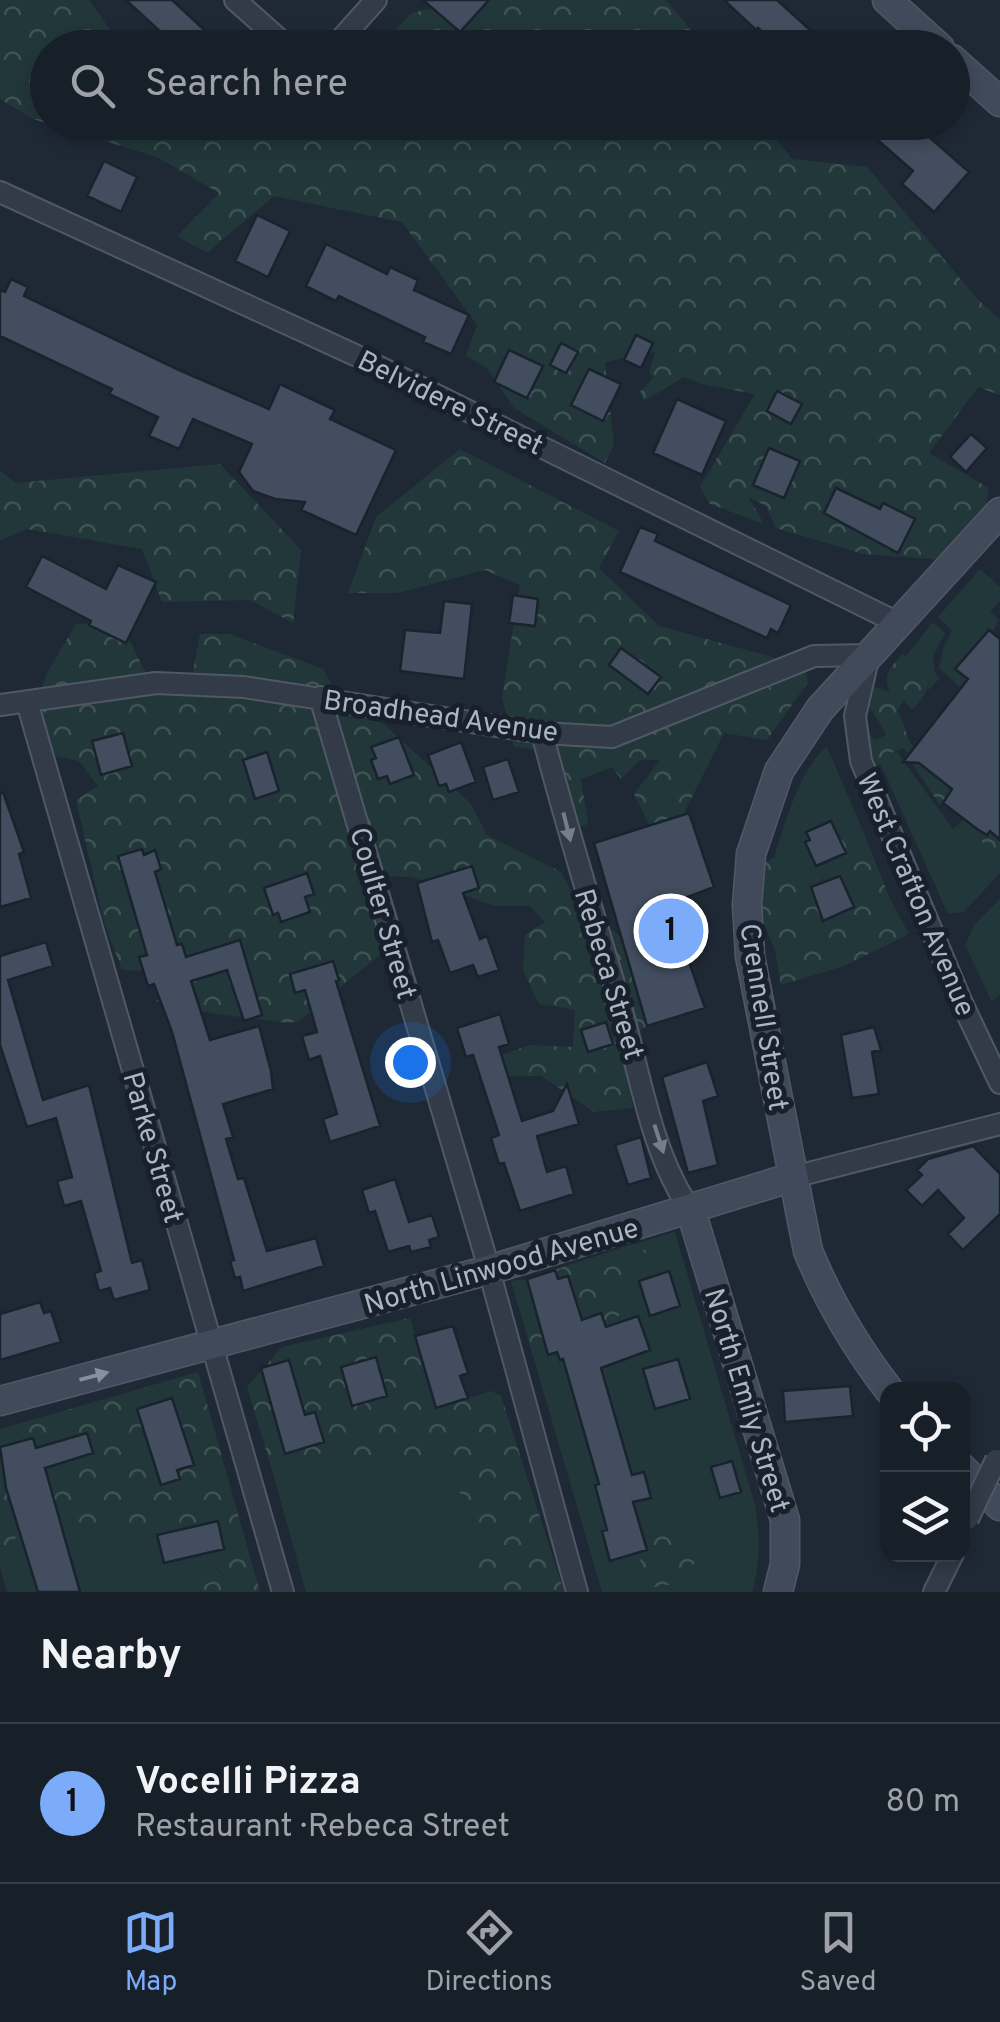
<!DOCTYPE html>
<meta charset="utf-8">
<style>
body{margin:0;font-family:Overpass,sans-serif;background:#242c34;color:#f1f3f6}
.controls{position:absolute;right:30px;bottom:30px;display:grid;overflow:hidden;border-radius:20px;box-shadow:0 5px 15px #0003}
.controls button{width:90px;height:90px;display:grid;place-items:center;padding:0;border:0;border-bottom:2px solid #363d45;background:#171f28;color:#f1f3f6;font:50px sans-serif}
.you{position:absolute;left:410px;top:1062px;width:35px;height:35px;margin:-25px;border:8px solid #fff;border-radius:50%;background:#1a73e8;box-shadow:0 0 0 15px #1a73e833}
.badge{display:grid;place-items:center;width:65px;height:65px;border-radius:50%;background:#7cabf9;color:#111;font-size:32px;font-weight:700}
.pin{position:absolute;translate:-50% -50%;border:5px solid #fff;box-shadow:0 2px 10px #0006}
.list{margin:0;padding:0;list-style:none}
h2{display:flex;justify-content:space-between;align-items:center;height:130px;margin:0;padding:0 40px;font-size:42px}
h2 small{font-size:32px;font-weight:400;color:#9ea2a8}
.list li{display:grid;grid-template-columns:65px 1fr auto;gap:30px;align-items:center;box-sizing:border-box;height:160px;padding:0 40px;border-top:2px solid #363d45}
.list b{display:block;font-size:38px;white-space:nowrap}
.list p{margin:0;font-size:32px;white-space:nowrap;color:#9ea2a8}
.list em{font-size:32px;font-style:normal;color:#9ea2a8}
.icon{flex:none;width:55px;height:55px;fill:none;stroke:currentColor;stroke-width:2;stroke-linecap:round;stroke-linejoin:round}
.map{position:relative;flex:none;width:1000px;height:1592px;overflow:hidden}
.search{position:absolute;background:#171f28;box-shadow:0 5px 15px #0003;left:30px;right:30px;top:30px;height:110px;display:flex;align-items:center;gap:25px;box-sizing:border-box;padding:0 35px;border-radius:55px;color:#9ea2a8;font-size:38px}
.sheet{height:290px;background:#171f28}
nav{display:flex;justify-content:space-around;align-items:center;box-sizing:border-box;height:140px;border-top:2px solid #363d45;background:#171f28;font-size:28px;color:#9ea2a8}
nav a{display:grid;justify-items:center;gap:5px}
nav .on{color:#7cabf9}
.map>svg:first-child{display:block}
.grass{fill:#223739}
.forest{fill:url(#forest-crowns)}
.building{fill:#424e5f;stroke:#1a222d;stroke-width:2.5}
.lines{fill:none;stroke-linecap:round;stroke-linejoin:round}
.street-casing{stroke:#505865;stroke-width:24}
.secondary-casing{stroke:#505865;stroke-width:31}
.street{stroke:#323b47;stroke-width:20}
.secondary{stroke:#404a5a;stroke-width:28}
.street-bridge-casing{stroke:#505865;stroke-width:24;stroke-linecap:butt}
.street-bridge{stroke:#323b47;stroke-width:20}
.oneway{fill:#757e8c}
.oneway2{fill:#86909f}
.labels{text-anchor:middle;stroke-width:10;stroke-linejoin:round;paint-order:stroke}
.street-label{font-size:28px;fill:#acb5c4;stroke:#18202b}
</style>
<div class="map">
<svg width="1000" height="1592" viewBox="0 0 1000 1592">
<defs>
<pattern id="forest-crowns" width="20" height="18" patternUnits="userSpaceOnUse" patternTransform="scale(2.5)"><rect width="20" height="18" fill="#223739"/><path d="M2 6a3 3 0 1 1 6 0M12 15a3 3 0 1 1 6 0" fill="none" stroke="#3f5254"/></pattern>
</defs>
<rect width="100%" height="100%" fill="#1f2936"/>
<path class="grass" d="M 980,569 L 1000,587 L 1000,601 L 990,611 L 999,620 L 962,689 L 939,668 L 944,647 L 952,630 L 938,617 Z
M 933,622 L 945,633 L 933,656 L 935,673 L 940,678 L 927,691 L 929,682 L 917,661 L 906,656 Z
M 827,747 L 863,831 L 839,837 L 836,858 L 817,886 L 813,911 L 778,856 L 774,858 C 784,827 800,766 827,747 Z
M 897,752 L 953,829 L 963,820 L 977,829 L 988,858 L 1000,859 L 1000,873 L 964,912 L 948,914 L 884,772 L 894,765 L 891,753 Z
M 1000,899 L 1000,994 L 992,1002 L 965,945 L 975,924 Z
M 675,1232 L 755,1505 C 760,1537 761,1561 752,1592 L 602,1592 L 511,1281 L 527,1279 L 540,1319 L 530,1341 L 611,1325 L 616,1278 L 630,1255 L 627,1246 Z
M 322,1453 L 329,1464 L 391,1456 L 447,1461 L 480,1541 L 476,1587 L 471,1592 L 306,1592 L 272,1470 Z
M 176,1518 L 225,1578 L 184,1592 L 7,1592 L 3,1578 L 24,1574 L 14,1538 L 81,1524 L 95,1538 Z"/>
<path class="forest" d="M 0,0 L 89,0 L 116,38 L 130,47 L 48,48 L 48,122 L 764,123 L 792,159 L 867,167 L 978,300 L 1000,319 L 1000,395 L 978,387 L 929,453 L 989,488 L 983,521 L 947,560 L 863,554 L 776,528 L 766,506 L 748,497 L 764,524 L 710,504 L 700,487 L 755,394 L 701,384 L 684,377 L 644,401 L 640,392 L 653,378 L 649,372 L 655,352 L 605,362 L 614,445 L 605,463 L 514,408 L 487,368 L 466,356 L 477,325 L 402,222 L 274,196 L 207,253 L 177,236 L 219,193 L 157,157 L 33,119 L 0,99 Z
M 464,0 L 666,0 L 705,47 L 377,48 L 412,13 Z
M 460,449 L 619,531 L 599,568 L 659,626 L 805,666 L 808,682 L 767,740 L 724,733 L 683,815 L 649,825 L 634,794 L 660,760 L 640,760 L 621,779 L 612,767 L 581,779 L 588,824 L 579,827 L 540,750 L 514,747 L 502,696 L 520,585 L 485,570 L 398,593 L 348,593 L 376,517 Z
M 220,464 L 301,550 L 293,623 L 250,600 L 162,602 L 142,549 L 26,529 L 0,541 L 0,471 L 16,483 Z
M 121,623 L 147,676 L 192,677 L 200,634 L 229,634 L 323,669 L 346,709 L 377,718 L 471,804 L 487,835 L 561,872 L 578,903 L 621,937 L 647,1026 L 622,1043 L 633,1108 L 594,1112 L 541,1076 L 477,1077 L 476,1064 L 530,1045 L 573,1047 L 575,1010 L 539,1004 L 523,971 L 525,935 L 545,922 L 530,906 L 495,906 L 412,877 L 378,876 L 359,862 L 382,953 L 299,1021 L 288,1023 L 217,1014 L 156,1001 L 203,973 L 122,970 L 104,922 L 76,800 L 98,786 L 79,761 L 53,756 L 29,727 L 47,673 L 76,624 Z
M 902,654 L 917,661 L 929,672 C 929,690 924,698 912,710 L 904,700 L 897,711 C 906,723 904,736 914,747 L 909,754 L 904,748 L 891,753 L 895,765 L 884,772 L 881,765 L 871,766 L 867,732 L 875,740 L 886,735 C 881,720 870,713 865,699 L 875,687 L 890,692 C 882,675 891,667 902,654 Z
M 910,760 L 919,763 L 952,789 L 940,805 Z
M 981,826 L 1000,840 L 1000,859 L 988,858 L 977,829 Z
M 863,831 L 890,899 L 909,934 L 844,966 L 781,985 L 775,950 L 752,897 L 757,866 L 778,856 L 795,856 L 813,908 C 817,881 835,864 839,837 Z
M 627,1246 L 630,1255 L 656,1246 L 663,1260 L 616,1278 L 629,1303 L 611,1325 L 530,1342 L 525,1326 L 540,1319 L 527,1279 Z
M 410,1318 L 436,1408 L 491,1391 L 501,1396 L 564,1592 L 471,1592 L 476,1586 L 480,1541 L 446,1461 L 391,1456 L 328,1464 L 322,1453 L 272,1470 L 247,1387 L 282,1347 Z
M 198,1372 L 260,1592 L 184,1592 L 225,1577 L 176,1519 L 95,1538 L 81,1524 L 15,1538 L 24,1575 L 3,1578 L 0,1568 L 0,1429 Z
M 685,1535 L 695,1562 L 686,1582 L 649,1588 L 639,1557 L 643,1536 Z"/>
<path class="building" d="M 126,0 L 172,0 L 224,48 L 178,48 Z
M 423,0 L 489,0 L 460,32 Z
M 724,0 L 777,0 L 830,48 L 780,48 L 758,28 L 756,30 Z
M 885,122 L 912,122 L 969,172 L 934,212 L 902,184 L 913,171 L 873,136 Z
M 104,161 L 137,177 L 121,212 L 87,196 Z
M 257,215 L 290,231 L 268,277 L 235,261 Z
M 326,244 L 387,274 L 390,267 L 418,280 L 414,290 L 469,315 L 451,354 L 423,342 L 425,337 L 339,296 L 336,301 L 306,286 Z
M 11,279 L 28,287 L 24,296 L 179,370 L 269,409 L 280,384 L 335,410 L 330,419 L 396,450 L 356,535 L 301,510 L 305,502 L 275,499 L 253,491 L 239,472 L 252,444 L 193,419 L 179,449 L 149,436 L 158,417 L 109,394 L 112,389 L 0,336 L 0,290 L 5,292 Z
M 636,335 L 653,343 L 641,368 L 624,360 Z
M 561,343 L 578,352 L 566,373 L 550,365 Z
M 509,350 L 543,366 L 527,398 L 494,382 Z
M 589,369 L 621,384 L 603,421 L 571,405 Z
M 777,391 L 802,404 L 791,424 L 767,411 Z
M 677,399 L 726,421 L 702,475 L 653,453 Z
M 971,434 L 987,448 L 966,472 L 950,457 Z
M 769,448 L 800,461 L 784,498 L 753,485 Z
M 836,488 L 880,509 L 883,503 L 915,519 L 898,553 L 824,513 Z
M 640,527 L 658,534 L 655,541 L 791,605 L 778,633 L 771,629 L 767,638 L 620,572 Z
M 42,556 L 106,589 L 118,565 L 156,582 L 126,643 L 89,625 L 91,621 L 26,587 Z
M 513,595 L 538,599 L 535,626 L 509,623 Z
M 444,601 L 472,604 L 464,679 L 400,671 L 405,630 L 440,633 Z
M 989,630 L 1000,639 L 1000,840 L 990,831 L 987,835 L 977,829 L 943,803 L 952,789 L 919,763 L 903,762 L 968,679 L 955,669 Z
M 621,648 L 661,677 L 648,694 L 609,665 Z
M 123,733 L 132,766 L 101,775 L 92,741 Z
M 399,737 L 414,775 L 390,784 L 387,776 L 378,779 L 371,760 L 376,758 L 371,747 Z
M 461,742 L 476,782 L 449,792 L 446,784 L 439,786 L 428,755 Z
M 267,752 L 279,791 L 255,799 L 243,760 Z
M 508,759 L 519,792 L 493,800 L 483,767 Z
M 3,792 L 24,852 L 19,854 L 31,898 L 0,907 L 0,793 Z
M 689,813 L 714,887 L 669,904 L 705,1008 L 647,1026 L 594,843 Z
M 831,821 L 846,853 L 816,866 L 805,842 L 810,840 L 806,832 Z
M 142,849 L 144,855 L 155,850 L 161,869 L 155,872 L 177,945 L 182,944 L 186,957 L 240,940 L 262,1015 L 244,1021 L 227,970 L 191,981 L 210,1040 L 259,1026 L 271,1071 L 273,1089 L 223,1104 L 233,1137 L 226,1139 L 238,1179 L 244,1178 L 267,1251 L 316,1238 L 324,1266 L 243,1291 L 240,1277 L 235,1278 L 230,1261 L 234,1260 L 172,1032 L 154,984 L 148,986 L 139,957 L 147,955 L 118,856 Z
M 472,866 L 479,888 L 463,893 L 480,939 L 487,936 L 499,970 L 478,977 L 473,965 L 450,973 L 438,940 L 432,942 L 417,883 Z
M 307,873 L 314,894 L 305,897 L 310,912 L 281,922 L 278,913 L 273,915 L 264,888 Z
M 840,876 L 854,907 L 823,921 L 811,887 Z
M 46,942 L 53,966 L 8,980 L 43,1100 L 89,1085 L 132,1263 L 142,1260 L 150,1290 L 114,1300 L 110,1288 L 99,1291 L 94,1273 L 101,1271 L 81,1201 L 64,1206 L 57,1181 L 72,1177 L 56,1118 L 27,1127 L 0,1045 L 0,956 Z
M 333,961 L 339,980 L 336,981 L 380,1126 L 330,1142 L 323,1119 L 337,1114 L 320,1056 L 309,1060 L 302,1036 L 317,1032 L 305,990 L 295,993 L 290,974 Z
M 500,1014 L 509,1044 L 499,1047 L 522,1121 L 553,1111 L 567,1084 L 579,1124 L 537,1136 L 547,1172 L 566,1166 L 574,1194 L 520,1211 L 504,1163 L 499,1164 L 491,1138 L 499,1135 L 473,1055 L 466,1057 L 457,1028 Z
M 606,1022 L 613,1044 L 588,1052 L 581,1030 Z
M 874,1027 L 881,1050 L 872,1052 L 879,1094 L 852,1098 L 841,1035 Z
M 707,1062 L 718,1096 L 703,1101 L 718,1165 L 688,1173 L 662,1077 Z
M 641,1137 L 651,1178 L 628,1185 L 615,1145 Z
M 973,1146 L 1000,1174 L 1000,1214 L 963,1250 L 948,1234 L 964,1218 L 938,1190 L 922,1206 L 906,1190 L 922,1175 L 917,1170 L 928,1159 Z
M 395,1179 L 409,1222 L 432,1215 L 439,1237 L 429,1240 L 431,1247 L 411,1252 L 409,1246 L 388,1252 L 375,1211 L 369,1213 L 362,1190 Z
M 555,1270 L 558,1279 L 568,1276 L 582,1320 L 601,1313 L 606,1327 L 638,1316 L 650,1350 L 601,1368 L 632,1475 L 644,1472 L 651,1498 L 633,1502 L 647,1550 L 610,1561 L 602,1531 L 607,1530 L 595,1485 L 599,1484 L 563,1359 L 560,1360 L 557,1352 L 548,1355 L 527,1279 Z
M 669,1271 L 680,1306 L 650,1316 L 639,1281 Z
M 40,1302 L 44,1313 L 51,1311 L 61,1342 L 0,1360 L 0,1314 Z
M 453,1326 L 468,1373 L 460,1376 L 468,1398 L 436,1408 L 415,1336 Z
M 376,1357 L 387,1396 L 352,1406 L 341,1367 Z
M 678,1359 L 690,1399 L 655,1409 L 643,1369 Z
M 289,1360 L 305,1415 L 315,1412 L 324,1442 L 285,1454 L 261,1368 Z
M 850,1386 L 853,1416 L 785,1422 L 783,1391 Z
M 172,1398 L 194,1465 L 177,1470 L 180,1479 L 161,1485 L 137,1409 Z
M 87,1433 L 93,1453 L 45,1468 L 80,1592 L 38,1592 L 6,1488 L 0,1447 L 33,1438 L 36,1448 Z
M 732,1461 L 741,1492 L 720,1498 L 711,1467 Z
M 218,1521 L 224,1549 L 164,1563 L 157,1535 Z"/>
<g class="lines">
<defs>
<path id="street" d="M 235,0 L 289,48
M 333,48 L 376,0
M 0,192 L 355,355 L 898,623
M 320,697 L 483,1248 L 577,1592
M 27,702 L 283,1592
M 0,705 L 156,683 L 244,687 L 542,733 L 612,737 L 814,656 L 869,655 L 855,716 L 861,761 L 962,1003 L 1000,1083
M 542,733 C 566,825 594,916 621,1007 C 640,1074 651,1153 691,1211
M 793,1177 L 1000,1124
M 934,1592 L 953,1554"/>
<path id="secondary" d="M 887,0 L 940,48
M 952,59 L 1000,102
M 691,1211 L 785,1520 L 785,1564 L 778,1592
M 889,1390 C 855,1346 829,1302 808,1251 L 750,956 L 747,905 L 751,854 L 779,771 L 820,709 L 1000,512
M 0,1401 L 489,1270 L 793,1177
M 962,1468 L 1000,1506"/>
</defs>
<use href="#street" class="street-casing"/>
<use href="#secondary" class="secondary-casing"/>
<use href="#street" class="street"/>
<use href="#secondary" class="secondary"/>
<defs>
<path id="street-bridge" d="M 968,1519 L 996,1460"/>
</defs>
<use href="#street-bridge" class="street-bridge-casing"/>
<use href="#street-bridge" class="street-bridge"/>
</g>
<defs><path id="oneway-solid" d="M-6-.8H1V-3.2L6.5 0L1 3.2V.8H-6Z" transform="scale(2.5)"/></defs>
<g class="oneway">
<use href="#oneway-solid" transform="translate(567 827) rotate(76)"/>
<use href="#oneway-solid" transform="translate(659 1139) rotate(72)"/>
</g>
<use class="oneway2" href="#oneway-solid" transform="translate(94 1376) rotate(-15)"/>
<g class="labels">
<g class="street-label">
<text transform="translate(451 402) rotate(26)" y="10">Belvidere Street</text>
<text transform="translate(441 715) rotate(8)" y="10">Broadhead Avenue</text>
<text transform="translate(917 894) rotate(67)" y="10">West Crafton Avenue</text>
<text transform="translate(384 913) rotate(74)" y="10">Coulter Street</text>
<text transform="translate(610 974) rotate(73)" y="10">Rebeca Street</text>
<text transform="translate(765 1017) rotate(81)" y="10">Crennell Street</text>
<text transform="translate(154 1147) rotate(74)" y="10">Parke Street</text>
<text transform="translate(501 1265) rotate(-16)" y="10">North Linwood Avenue</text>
<text transform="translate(748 1400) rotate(73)" y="10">North Emily Street</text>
</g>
</g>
</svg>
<div class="controls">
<button><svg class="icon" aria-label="locate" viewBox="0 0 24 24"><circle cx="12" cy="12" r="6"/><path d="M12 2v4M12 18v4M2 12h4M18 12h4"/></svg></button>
<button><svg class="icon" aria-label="layers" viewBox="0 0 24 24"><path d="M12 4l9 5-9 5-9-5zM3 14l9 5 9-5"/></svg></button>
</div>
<div class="you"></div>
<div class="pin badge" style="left:671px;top:931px">1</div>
<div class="search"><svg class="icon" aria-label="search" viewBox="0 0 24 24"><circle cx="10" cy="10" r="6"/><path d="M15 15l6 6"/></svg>Search here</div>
</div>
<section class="sheet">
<h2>Nearby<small></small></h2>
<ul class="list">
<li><span class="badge">1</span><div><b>Vocelli Pizza</b><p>Restaurant · Rebeca Street</p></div><em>80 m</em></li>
</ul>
</section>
<nav>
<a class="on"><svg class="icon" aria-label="map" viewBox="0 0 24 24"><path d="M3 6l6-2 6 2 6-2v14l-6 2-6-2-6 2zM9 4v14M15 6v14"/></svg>Map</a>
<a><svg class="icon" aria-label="directions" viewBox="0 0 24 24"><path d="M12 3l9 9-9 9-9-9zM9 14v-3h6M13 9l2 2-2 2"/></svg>Directions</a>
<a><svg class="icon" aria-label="saved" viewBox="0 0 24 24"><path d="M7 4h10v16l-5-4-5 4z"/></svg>Saved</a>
</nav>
